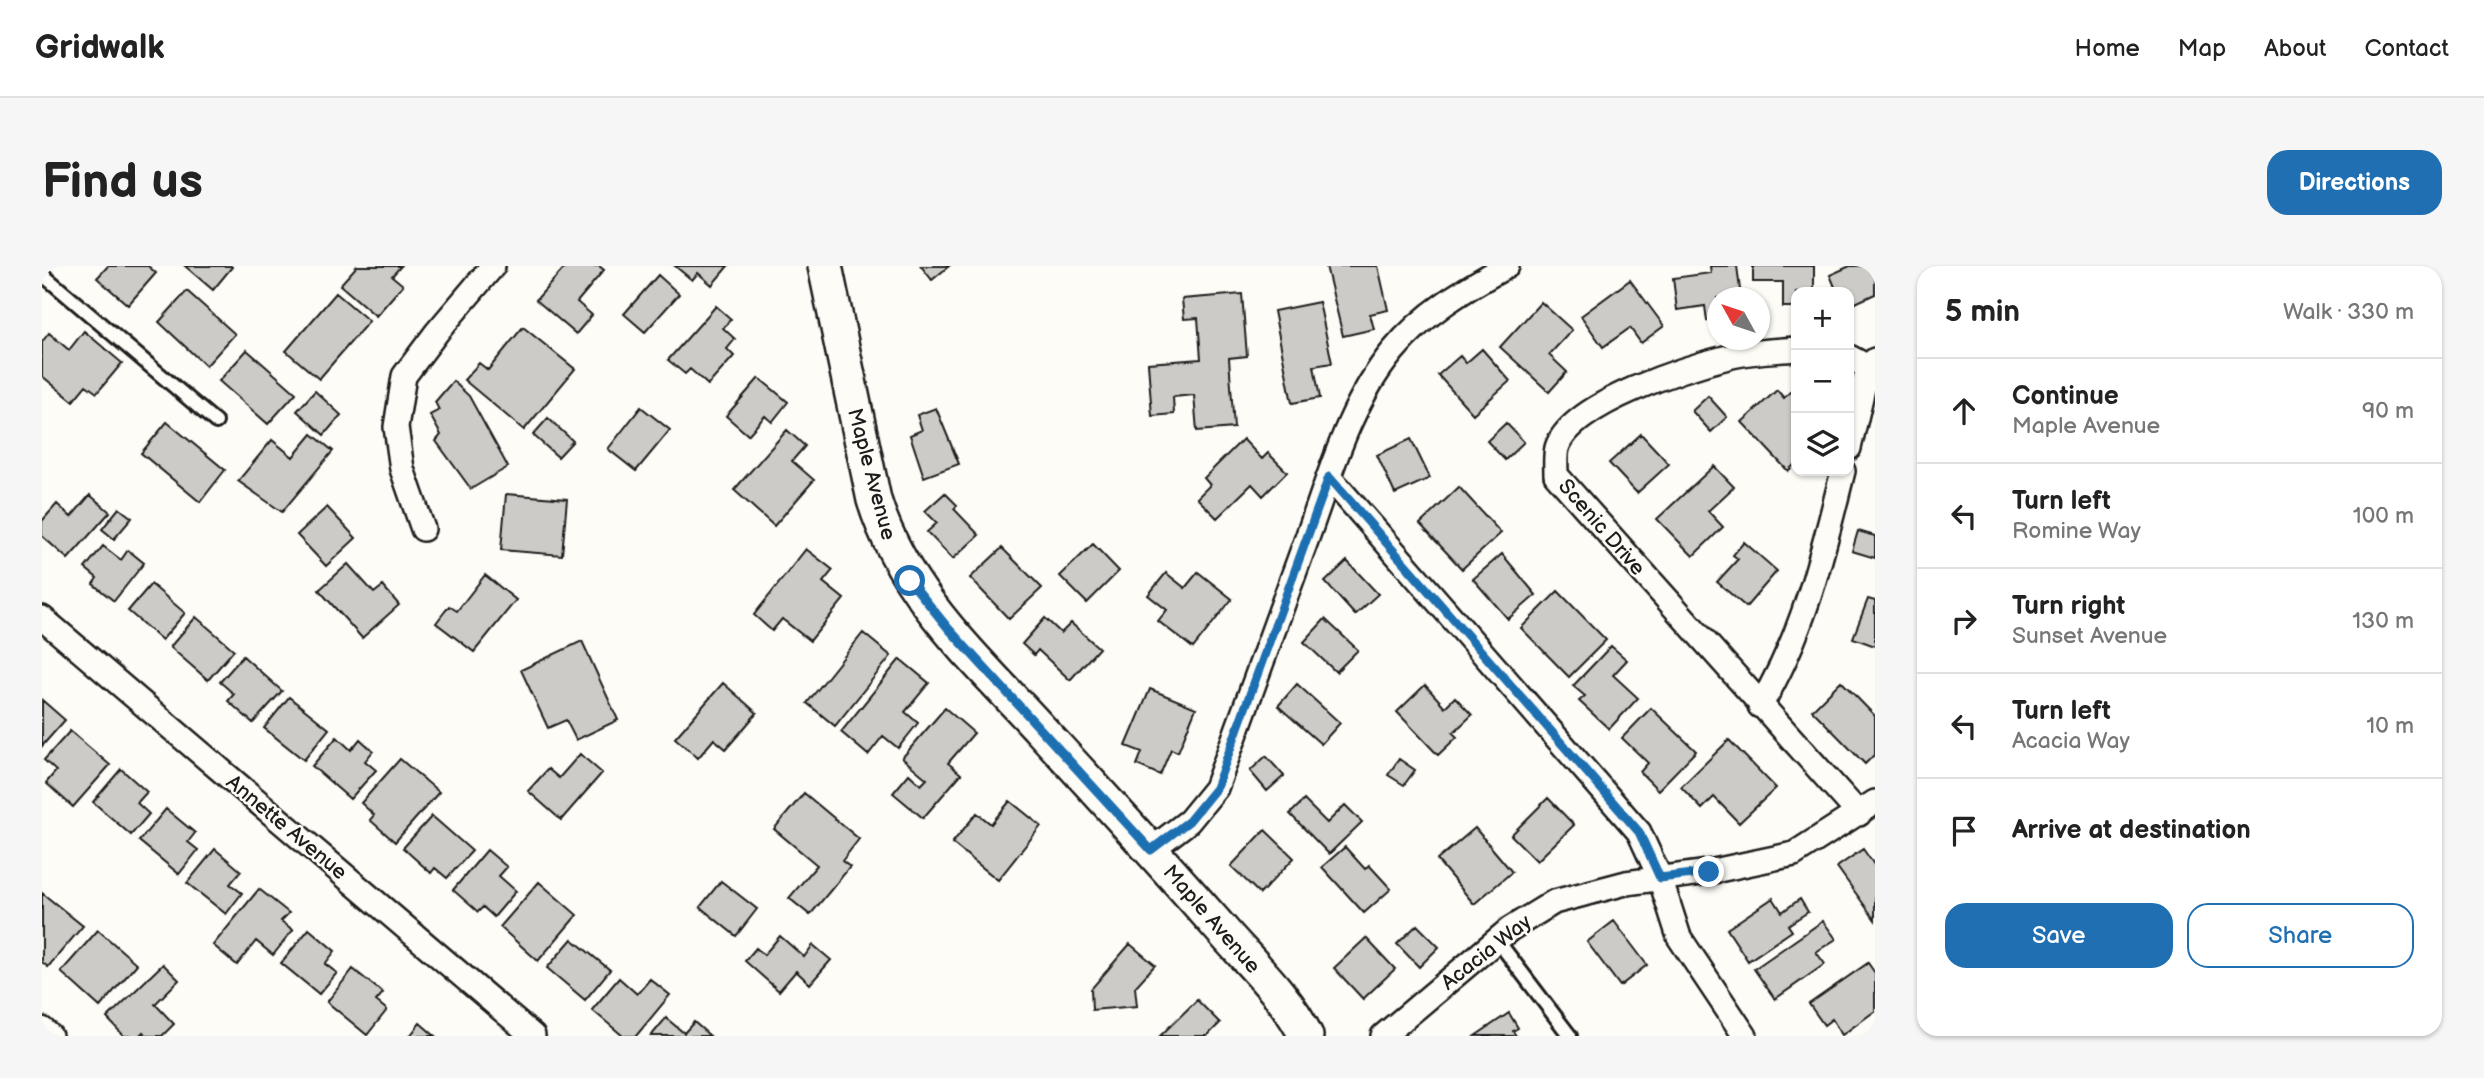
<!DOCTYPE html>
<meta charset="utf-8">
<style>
body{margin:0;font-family:"Balsamiq Sans",sans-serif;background:#f6f6f6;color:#222}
.controls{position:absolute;right:21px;top:21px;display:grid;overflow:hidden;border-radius:14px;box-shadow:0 2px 5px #0004}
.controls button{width:63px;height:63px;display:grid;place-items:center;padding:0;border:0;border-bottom:2px solid #e0e0e0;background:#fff;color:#222;font:35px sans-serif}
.compass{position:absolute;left:1665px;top:21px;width:63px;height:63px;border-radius:50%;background:#fff;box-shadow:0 2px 5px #0004;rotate:310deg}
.stop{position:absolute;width:21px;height:21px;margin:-16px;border:5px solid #1f6fb2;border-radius:50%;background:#fff}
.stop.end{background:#1f6fb2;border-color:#fff;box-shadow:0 2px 7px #0008}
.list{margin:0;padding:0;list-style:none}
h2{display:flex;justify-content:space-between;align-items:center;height:91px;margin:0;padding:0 28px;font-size:30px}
h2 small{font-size:23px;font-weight:400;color:#767676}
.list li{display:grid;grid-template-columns:46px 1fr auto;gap:21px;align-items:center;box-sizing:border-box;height:105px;padding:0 28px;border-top:2px solid #e0e0e0}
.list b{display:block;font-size:26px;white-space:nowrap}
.list p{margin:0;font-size:23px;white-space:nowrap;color:#767676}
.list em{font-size:23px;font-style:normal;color:#767676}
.actions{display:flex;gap:14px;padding:21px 28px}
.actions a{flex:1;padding:16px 0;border:2px solid #1f6fb2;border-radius:21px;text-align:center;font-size:24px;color:#1f6fb2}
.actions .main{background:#1f6fb2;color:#fff}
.icon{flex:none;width:38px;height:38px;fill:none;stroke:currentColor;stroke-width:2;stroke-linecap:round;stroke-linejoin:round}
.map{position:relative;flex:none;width:1833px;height:770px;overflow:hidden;border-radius:21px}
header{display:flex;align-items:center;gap:42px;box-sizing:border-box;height:98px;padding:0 35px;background:#fff;border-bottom:2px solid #e0e0e0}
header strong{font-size:33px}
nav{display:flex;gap:38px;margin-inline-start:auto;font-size:24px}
.intro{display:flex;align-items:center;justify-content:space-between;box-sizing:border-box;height:168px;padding:0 42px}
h1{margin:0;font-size:49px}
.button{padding:18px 32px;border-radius:21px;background:#1f6fb2;color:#fff;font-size:24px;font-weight:700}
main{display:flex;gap:42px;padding:0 42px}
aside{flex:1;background:#fff;border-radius:21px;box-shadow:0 2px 5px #0004}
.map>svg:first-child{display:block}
.building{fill:#cccbc8;stroke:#1c1c1c;stroke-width:2}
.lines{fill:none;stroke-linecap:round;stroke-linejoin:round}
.lane-casing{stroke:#1c1c1c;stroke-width:18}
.street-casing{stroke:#1c1c1c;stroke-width:28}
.secondary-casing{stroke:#1c1c1c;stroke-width:38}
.lane{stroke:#fdfcf7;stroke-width:12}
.street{stroke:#fdfcf7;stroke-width:23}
.secondary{stroke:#fdfcf7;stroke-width:33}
.route{stroke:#1f6fb2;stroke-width:9}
.labels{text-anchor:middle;stroke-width:5;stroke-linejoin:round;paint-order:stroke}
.street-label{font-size:21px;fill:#1c1c1c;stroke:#fdfcf7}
</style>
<header>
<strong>Gridwalk</strong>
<nav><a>Home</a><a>Map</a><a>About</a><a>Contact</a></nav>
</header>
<div class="intro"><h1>Find us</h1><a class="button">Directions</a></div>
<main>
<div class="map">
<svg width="1833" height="770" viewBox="0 0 1833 770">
<rect width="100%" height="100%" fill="#fdfcf7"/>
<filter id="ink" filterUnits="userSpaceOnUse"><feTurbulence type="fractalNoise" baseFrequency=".0143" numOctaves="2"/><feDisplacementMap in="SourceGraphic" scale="14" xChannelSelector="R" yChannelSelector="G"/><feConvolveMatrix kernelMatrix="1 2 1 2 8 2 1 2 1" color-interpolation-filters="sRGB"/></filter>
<g filter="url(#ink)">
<path class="building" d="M 66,0 L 106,0 L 114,7 L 86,39 L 55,12 Z
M 143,0 L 189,0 L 190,1 L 171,24 Z
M 315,0 L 359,0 L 350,10 L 361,19 L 334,50 L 298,19 Z
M 524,0 L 557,0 L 562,4 L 535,36 L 550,49 L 534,68 L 494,34 Z
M 633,0 L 686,0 L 670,19 L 656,7 L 650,14 Z
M 879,0 L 907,0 L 890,14 Z
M 1284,0 L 1336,0 L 1346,44 L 1328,48 L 1332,63 L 1301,70 Z
M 1668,0 L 1695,0 L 1699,32 L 1675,32 L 1675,53 L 1665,55 L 1663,40 L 1635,44 L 1631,12 L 1669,7 Z
M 1711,0 L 1772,0 L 1772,26 L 1754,26 L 1754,41 L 1741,41 L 1741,16 L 1711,16 Z
M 1808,0 L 1833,0 L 1833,28 L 1807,40 L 1807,26 L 1795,26 L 1788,9 Z
M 616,9 L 637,28 L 603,66 L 582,48 Z
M 1588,14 L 1622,60 L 1599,77 L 1588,62 L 1561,81 L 1539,50 Z
M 145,25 L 193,68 L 164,100 L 117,56 Z
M 294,27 L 327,55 L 277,113 L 244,85 Z
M 1200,28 L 1205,90 L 1187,92 L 1192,162 L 1155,165 L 1152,129 L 1131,131 L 1132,148 L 1110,150 L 1106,97 L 1159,93 L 1156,52 L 1142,53 L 1140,33 Z
M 1277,36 L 1290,97 L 1272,100 L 1278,132 L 1250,137 L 1232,45 Z
M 1499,36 L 1530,64 L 1507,89 L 1525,106 L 1507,126 L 1458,81 Z
M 674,40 L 689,53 L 681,62 L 693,73 L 685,83 L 692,90 L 666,119 L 648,103 L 643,108 L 626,94 Z
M 481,61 L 533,103 L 482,164 L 422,114 L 437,97 L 446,104 Z
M 42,65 L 80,97 L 55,127 L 44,119 L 31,135 L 0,110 L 0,76 L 7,67 L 27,84 Z
M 1440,83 L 1468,115 L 1431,148 L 1396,109 L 1418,90 L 1424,97 Z
M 205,84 L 254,127 L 226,158 L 177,115 Z
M 717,112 L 746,136 L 730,156 L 723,150 L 706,169 L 684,150 Z
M 411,115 L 427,130 L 466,201 L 429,223 L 394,175 L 399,169 L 388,149 L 397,144 L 393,136 Z
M 1754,120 L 1754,197 L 1746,205 L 1700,156 L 1735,124 L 1742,132 Z
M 273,125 L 299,149 L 282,169 L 255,145 Z
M 1666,130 L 1685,151 L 1669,166 L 1650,145 Z
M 599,141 L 628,164 L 594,205 L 566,183 Z
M 894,142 L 917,198 L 882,211 L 868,169 L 880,164 L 875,149 Z
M 506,152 L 531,175 L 516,191 L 491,169 Z
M 125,156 L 183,204 L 158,236 L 99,187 Z
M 1464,157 L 1482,176 L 1463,194 L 1445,175 Z
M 745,164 L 763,180 L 750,195 L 772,214 L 732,260 L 692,224 Z
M 270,168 L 291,185 L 240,246 L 196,215 L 230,174 L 251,191 Z
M 1599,168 L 1627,198 L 1595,227 L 1567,197 Z
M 1201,173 L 1220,193 L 1226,187 L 1245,206 L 1221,230 L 1210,218 L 1175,252 L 1155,232 L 1168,219 L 1162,212 Z
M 1369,173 L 1388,212 L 1353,228 L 1335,189 Z
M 1672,200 L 1692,221 L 1666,245 L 1681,261 L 1651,290 L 1615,253 Z
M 1417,221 L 1459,267 L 1420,303 L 1378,258 Z
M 903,227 L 915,239 L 912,243 L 937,269 L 911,293 L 885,266 L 895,257 L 883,245 Z
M 464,228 L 525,233 L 520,289 L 459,284 Z
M 48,229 L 68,246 L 26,293 L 0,270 L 0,255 L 15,238 L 29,251 Z
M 285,241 L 314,272 L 284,300 L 255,269 Z
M 77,242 L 90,252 L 72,273 L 60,263 Z
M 1816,265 L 1833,270 L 1833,292 L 1810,285 Z
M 1702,276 L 1735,305 L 1704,341 L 1675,316 L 1696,293 L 1691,289 Z
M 1051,278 L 1077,305 L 1045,337 L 1018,310 Z
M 61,280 L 79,294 L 86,284 L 102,297 L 72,335 L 51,318 L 55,312 L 43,302 Z
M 960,282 L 1000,322 L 967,353 L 928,312 Z
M 764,283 L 791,304 L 781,316 L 802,333 L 768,375 L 740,353 L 730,365 L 712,349 Z
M 1460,288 L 1494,329 L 1466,353 L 1431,313 Z
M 1305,295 L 1336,328 L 1313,349 L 1283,316 Z
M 306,298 L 332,327 L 341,320 L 357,339 L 320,372 L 277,324 Z
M 1156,306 L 1190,333 L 1151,382 L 1116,355 L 1125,344 L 1106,329 L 1124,307 L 1143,322 Z
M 443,309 L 474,334 L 432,386 L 394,357 L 407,340 L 415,345 Z
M 109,318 L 143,347 L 120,374 L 86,345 Z
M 1516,325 L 1564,374 L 1527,411 L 1479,362 Z
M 1826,333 L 1833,335 L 1833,380 L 1811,372 Z
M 154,351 L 192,384 L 166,414 L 128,381 Z
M 1003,352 L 1019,367 L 1029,357 L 1057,382 L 1028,414 L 996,384 L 992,389 L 980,378 Z
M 1283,353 L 1316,384 L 1294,406 L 1262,376 Z
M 821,367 L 849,390 L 793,460 L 765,437 Z
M 540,375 L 576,454 L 534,474 L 524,454 L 506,462 L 479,404 Z
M 1569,380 L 1585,394 L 1571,409 L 1596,432 L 1567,463 L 1537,435 L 1543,430 L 1531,420 Z
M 201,390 L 240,425 L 211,457 L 186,435 L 192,428 L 178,416 Z
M 858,393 L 887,417 L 863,446 L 876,457 L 856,482 L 841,470 L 826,489 L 799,466 Z
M 1799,415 L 1833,450 L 1833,488 L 1823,498 L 1770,444 Z
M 681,417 L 715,447 L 684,483 L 672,473 L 656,492 L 633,472 Z
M 1255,418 L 1298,457 L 1279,478 L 1236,440 Z
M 1383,419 L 1403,441 L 1413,431 L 1430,449 L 1411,467 L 1415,471 L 1396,489 L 1355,446 Z
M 1108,423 L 1154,442 L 1136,486 L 1129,483 L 1118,509 L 1095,499 L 1100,486 L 1084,480 Z
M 247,431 L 287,463 L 262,494 L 222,462 Z
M 0,434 L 23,454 L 0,480 Z
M 903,442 L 932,467 L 906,497 L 919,508 L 881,552 L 851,527 L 867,508 L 879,519 L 885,513 L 860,492 Z
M 1609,442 L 1654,485 L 1616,524 L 1598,506 L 1606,497 L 1580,472 Z
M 28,465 L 68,499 L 31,541 L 4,517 L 14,505 L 2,494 Z
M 295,471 L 309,484 L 318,473 L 331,485 L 323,495 L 334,504 L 308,533 L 270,500 Z
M 1687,474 L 1734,522 L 1697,557 L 1672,531 L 1660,543 L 1639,521 Z
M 538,488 L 560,507 L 519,554 L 486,525 L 506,503 L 517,512 Z
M 1224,490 L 1242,510 L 1225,525 L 1208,505 Z
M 358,493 L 397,526 L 353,576 L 328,554 L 332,549 L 319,537 Z
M 1357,493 L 1373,504 L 1362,519 L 1346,509 Z
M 79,503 L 105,526 L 95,537 L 107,548 L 89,569 L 51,536 Z
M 762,527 L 817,573 L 800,595 L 808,601 L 768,649 L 747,632 L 775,599 L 732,563 Z
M 1506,532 L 1532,559 L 1495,595 L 1469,569 Z
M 1262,534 L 1285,557 L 1303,539 L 1320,556 L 1287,588 L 1248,548 Z
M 968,535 L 999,560 L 956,614 L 910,577 L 935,547 L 949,558 Z
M 124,543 L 153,567 L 146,576 L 156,584 L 137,608 L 97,575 Z
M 390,550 L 430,585 L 405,612 L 393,602 L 389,607 L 361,582 Z
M 1433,562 L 1470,606 L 1432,638 L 1395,594 Z
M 1223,564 L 1252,592 L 1218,628 L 1189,600 Z
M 1303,581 L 1323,603 L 1327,599 L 1349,623 L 1322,647 L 1280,601 Z
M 173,583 L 199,605 L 188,618 L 200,627 L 184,648 L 145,617 Z
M 1821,583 L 1833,600 L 1833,654 L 1795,601 Z
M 445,584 L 465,601 L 457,610 L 474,625 L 452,651 L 441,641 L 436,646 L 411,624 Z
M 679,615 L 715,643 L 694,670 L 658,641 Z
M 497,616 L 535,649 L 496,695 L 458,661 Z
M 217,623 L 247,647 L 239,655 L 251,664 L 231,689 L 214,675 L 195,699 L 171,679 Z
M 0,627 L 41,660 L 6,701 L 0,696 Z
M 1731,632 L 1740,646 L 1758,633 L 1766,646 L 1746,659 L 1750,665 L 1706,695 L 1685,663 Z
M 1572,655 L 1605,699 L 1578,720 L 1545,676 Z
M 1781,655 L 1794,673 L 1774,686 L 1783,698 L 1733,733 L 1712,703 Z
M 1375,659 L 1397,681 L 1377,701 L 1355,678 Z
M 267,663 L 293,685 L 283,698 L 295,707 L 277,728 L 239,697 Z
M 56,664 L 95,698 L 58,741 L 19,706 Z
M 738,670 L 762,691 L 771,679 L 789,694 L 768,718 L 754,705 L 737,725 L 703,695 L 714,682 L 722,689 Z
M 1324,672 L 1353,703 L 1321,733 L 1292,702 Z
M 530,673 L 568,704 L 543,734 L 505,702 Z
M 1088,678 L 1113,699 L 1093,721 L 1095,740 L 1050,744 L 1049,723 Z
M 1826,697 L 1833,707 L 1833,745 L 1800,769 L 1790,753 L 1782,759 L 1767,738 Z
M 121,698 L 137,714 L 113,738 L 132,758 L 120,770 L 105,770 L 101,766 L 97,770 L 82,770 L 65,752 Z
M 311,703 L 341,727 L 334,735 L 345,744 L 325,769 L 285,736 Z
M 577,712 L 595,728 L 608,713 L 628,729 L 594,770 L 581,770 L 550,744 Z
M 1155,734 L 1178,757 L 1165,770 L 1118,770 Z
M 1467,747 L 1476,762 L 1471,765 L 1474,770 L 1433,770 Z
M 624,752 L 642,767 L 652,756 L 668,770 L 609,770 Z
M 378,757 L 393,770 L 368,770 Z"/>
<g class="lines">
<defs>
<path id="lane" d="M 0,8 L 174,156
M 1455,674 L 1528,770"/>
<path id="street" d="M 1754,83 C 1733,85 1711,85 1690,90 C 1649,100 1528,137 1515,182 C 1513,190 1514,201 1514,209 L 1817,548
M 1807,91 L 1826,101
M 1807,182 L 1826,101 L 1833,94
M 1287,211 L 1597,566 L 1618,612 L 1637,671 L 1703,770
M 381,263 L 360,203 L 354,161 L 362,110 L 395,66 L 451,0
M 0,352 L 491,770
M 1718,440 C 1762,368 1781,286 1801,205
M 1109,584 L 1147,555 L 1174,522 C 1204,439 1235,356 1265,272 C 1288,209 1307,138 1351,85 C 1382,47 1423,23 1465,0
M 0,763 L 8,770
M 1341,770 L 1468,663 L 1512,636 L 1584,617 L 1667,606 L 1752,588 L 1833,536"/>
<path id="secondary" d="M 783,0 L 832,234 C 861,328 934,393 999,464 C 1059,529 1119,595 1178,662 C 1207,696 1245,730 1264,770"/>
</defs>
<use href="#lane" class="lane-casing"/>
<use href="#street" class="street-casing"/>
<use href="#secondary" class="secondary-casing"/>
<use href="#lane" class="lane"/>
<use href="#street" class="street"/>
<use href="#secondary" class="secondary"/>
</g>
</g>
<g class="lines" filter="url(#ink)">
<path class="route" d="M 868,315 L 906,362 L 1109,584 L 1147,555 L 1174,522 L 1287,211 L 1597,566 L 1618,612 L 1667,606"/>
</g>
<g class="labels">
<g class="street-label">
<text transform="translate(830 208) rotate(75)" y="7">Maple Avenue</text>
<text transform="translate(1560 261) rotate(49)" y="7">Scenic Drive</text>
<text transform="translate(245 561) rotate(40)" y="7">Annette Avenue</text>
<text transform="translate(1170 653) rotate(49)" y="7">Maple Avenue</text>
<text transform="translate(1444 686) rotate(-38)" y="7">Acacia Way</text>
</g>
</g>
</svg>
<div class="controls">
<button>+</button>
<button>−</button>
<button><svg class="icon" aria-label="layers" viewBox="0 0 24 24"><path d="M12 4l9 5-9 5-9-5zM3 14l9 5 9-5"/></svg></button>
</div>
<svg class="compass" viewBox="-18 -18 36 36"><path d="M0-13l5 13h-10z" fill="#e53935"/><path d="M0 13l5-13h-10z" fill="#767676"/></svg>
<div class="stop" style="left:868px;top:315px"></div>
<div class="stop end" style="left:1667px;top:606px"></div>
</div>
<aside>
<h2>5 min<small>Walk · 330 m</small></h2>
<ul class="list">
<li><svg class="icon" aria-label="ahead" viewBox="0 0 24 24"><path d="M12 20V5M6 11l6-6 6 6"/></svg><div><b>Continue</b><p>Maple Avenue</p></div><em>90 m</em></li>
<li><svg class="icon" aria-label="left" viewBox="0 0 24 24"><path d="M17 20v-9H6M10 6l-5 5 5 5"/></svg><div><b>Turn left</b><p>Romine Way</p></div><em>100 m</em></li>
<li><svg class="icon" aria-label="right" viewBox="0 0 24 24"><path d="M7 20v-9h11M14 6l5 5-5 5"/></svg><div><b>Turn right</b><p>Sunset Avenue</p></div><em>130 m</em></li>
<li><svg class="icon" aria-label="left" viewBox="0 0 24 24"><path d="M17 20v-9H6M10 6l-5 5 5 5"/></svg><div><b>Turn left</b><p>Acacia Way</p></div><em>10 m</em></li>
<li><svg class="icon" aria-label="arrive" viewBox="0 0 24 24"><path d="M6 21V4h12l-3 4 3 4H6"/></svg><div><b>Arrive at destination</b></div></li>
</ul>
<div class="actions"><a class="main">Save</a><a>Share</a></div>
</aside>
</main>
